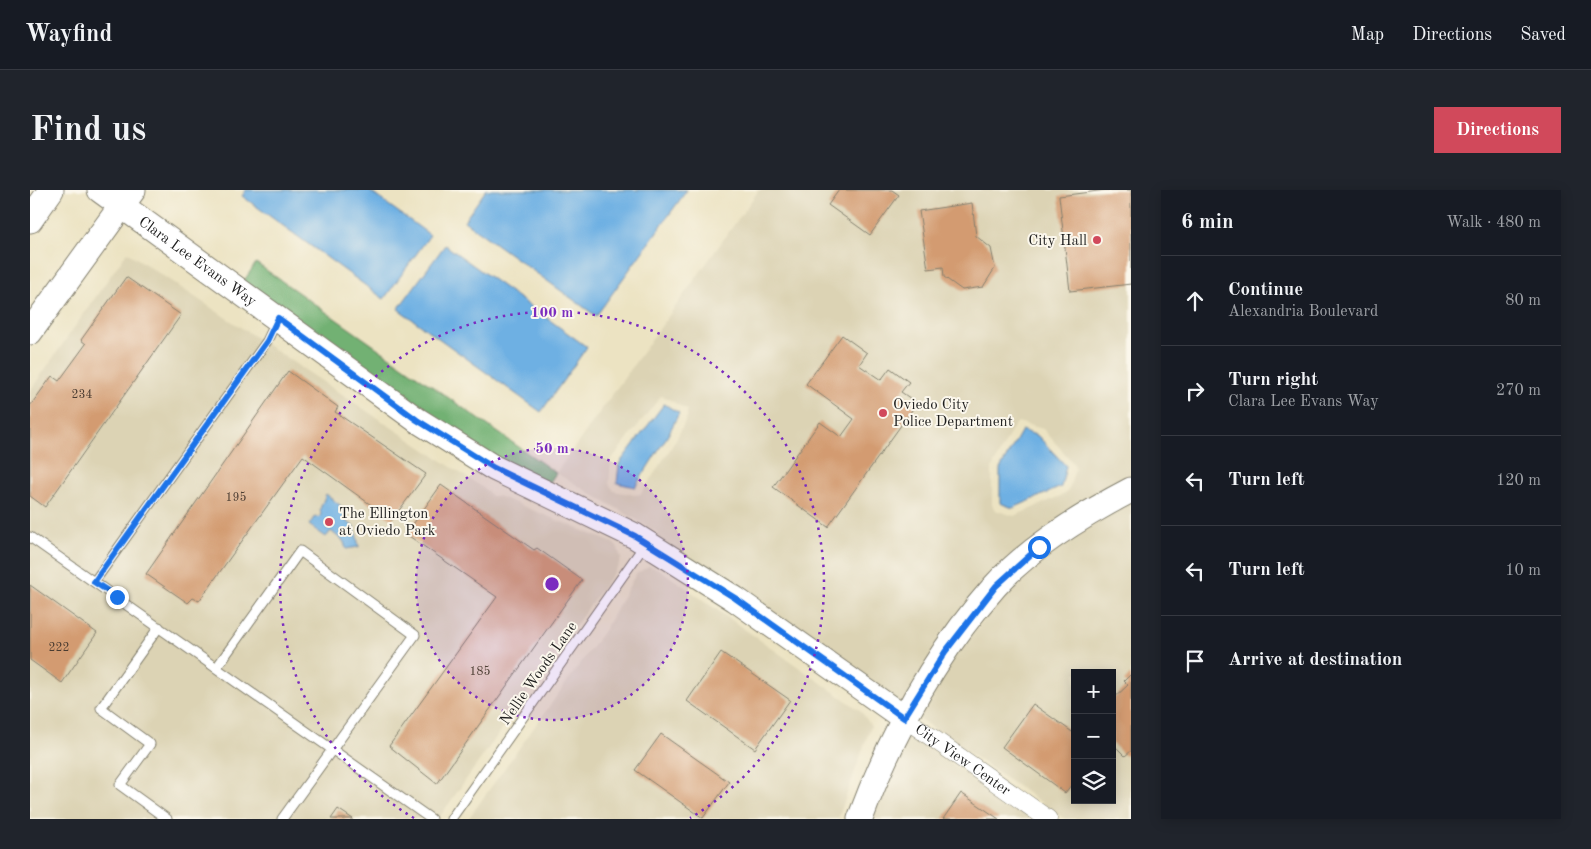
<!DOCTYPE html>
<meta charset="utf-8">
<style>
body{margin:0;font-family:"Old Standard TT",serif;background:#20242c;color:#f1f3f6}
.controls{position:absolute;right:15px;bottom:15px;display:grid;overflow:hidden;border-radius:0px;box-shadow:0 2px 12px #0003}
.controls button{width:45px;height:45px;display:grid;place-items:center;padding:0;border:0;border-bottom:1px solid #363941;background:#171b24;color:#f1f3f6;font:25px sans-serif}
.stop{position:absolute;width:15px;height:15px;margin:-11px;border:4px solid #1a73e8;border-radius:50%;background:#fff}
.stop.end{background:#1a73e8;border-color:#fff;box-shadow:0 1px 5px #0008}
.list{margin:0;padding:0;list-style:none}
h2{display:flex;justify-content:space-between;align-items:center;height:65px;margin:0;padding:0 20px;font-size:21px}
h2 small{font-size:16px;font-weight:400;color:#9ea1a6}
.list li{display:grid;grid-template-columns:32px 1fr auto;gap:15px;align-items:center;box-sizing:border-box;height:90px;padding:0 20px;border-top:1px solid #363941}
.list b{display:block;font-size:19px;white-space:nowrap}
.list p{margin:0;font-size:16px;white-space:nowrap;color:#9ea1a6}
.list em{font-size:16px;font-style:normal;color:#9ea1a6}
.icon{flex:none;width:28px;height:28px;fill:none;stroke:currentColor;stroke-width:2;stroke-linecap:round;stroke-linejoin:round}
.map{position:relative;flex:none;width:1101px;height:629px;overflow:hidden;border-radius:0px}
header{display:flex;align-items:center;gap:30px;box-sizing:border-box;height:70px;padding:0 25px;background:#171b24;border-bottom:1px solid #363941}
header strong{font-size:24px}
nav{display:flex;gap:28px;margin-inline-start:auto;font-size:18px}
.intro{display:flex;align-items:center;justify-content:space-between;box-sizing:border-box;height:120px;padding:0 30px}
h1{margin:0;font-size:35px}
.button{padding:12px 22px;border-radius:0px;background:#d1495b;color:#fff;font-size:18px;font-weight:700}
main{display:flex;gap:30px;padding:0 30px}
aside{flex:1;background:#171b24;border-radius:0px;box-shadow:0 2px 12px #0003}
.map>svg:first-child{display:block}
.built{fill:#dcd3b4;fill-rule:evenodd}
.forest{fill:#72b173;stroke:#476648}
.water{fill:#6eb0e3;stroke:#456680}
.building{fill:#d39b71}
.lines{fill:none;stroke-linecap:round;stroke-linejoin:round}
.lane-casing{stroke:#84806f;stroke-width:11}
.street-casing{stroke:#84806f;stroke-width:19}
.secondary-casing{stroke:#84806f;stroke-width:27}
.lane{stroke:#fff;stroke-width:9}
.street{stroke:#fff;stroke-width:18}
.secondary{stroke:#fff;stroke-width:25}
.route{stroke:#1a73e8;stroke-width:6}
.ring{fill:none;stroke:#7b2cbf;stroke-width:2.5;stroke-dasharray:2.5 5}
.poi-dot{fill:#d1495b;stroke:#fbf7ec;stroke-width:2}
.labels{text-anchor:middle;stroke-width:4;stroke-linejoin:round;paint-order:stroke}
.number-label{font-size:12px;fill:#4a3c31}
.poi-label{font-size:15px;fill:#1c1c1c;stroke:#fbf7ec;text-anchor:start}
.street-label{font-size:15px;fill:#1c1c1c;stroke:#fbf7ec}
.centre{fill:#7b2cbf;stroke:#fbf7ec;stroke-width:2.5}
.ring-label{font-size:15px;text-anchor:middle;font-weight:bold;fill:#7b2cbf;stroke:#fbf7ec;stroke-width:4;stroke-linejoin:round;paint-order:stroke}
</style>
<header>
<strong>Wayfind</strong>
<nav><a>Map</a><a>Directions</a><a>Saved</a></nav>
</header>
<div class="intro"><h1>Find us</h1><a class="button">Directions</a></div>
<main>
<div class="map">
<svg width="1101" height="629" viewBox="0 0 1101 629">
<rect width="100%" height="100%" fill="#fbf7ec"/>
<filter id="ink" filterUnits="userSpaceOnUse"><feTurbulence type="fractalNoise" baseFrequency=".02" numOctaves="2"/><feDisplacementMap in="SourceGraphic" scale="10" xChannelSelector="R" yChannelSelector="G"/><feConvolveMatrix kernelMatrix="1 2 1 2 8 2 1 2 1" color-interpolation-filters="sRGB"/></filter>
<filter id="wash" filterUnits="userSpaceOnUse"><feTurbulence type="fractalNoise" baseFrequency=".0096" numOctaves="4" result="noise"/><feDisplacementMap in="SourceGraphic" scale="20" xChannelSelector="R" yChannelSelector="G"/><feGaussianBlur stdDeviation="1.12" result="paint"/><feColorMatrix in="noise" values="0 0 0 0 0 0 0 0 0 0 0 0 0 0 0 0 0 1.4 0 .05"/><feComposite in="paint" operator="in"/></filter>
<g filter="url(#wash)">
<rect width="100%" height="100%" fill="#ece3c2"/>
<path class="built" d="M 729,0 L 1101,0 L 1101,288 L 1064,308 L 870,514 L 626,348 L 629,343 L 526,283 ZM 631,206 L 635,207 L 657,220 L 657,227 L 646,250 L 611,304 L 604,305 L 584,301 L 579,294 L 581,270 ZM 988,232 L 1013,239 L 1044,274 L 1045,279 L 1039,299 L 1035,304 L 984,326 L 965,320 L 962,315 L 962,278 L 984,236 Z
M 97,62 L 456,300 L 461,306 L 468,306 L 583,353 L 588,358 L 591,369 L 588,376 L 408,629 L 0,629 L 0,201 Z
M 1101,311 L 1101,629 L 1035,629 L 887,527 L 924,468 L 974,403 L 1016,365 ZM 1045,483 L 1082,483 L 1082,610 L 1045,610 Z
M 619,376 L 629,379 L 831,521 L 841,536 L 808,629 L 438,629 L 575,439 L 606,384 Z
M 878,543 L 1002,629 L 841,629 Z"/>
<path class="forest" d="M 226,73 L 526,283 L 518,295 C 408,241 312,164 213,92 Z"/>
<path class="water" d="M 216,0 L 338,0 L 400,45 L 354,109 L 212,6 Z
M 456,0 L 657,0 L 566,126 L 434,31 Z
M 415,55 L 557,157 L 511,222 L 368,119 Z
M 634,214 L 649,223 L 638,245 L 605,297 L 587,293 L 589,274 Z
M 992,240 L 1008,246 L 1036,276 L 1031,297 L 983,318 L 970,313 L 970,279 Z
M 296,304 L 317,321 L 313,328 L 325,338 L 329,357 L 316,359 L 314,352 L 301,341 L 296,347 L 279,335 L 285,326 L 289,328 L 291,324 L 290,319 Z"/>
<g id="blocks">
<path class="building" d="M 809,0 L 862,0 L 869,5 L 840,45 L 798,15 Z
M 1076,0 L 1101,0 L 1101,94 L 1040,101 L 1029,6 Z
M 942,13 L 946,46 L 961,58 L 965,78 L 953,97 L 932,100 L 914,87 L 913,77 L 898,79 L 889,21 Z
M 96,87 L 151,125 L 15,317 L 0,306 L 0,216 L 22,186 L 29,191 L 56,154 L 51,150 Z
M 812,145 L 837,163 L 829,175 L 851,190 L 860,178 L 879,192 L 871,202 L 887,213 L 798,337 L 743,297 L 790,232 L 811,247 L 824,229 L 776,194 Z
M 258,181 L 308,217 L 305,222 L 396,284 L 362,330 L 273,266 L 169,411 L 163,408 L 158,413 L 116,384 Z
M 411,295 L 504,360 L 507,358 L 552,390 L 407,594 L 359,556 L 467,407 L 376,344 Z
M 0,395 L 67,443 L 32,493 L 0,470 Z
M 691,462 L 760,510 L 725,559 L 657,511 Z
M 1101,484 L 1101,561 L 1095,566 L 1082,553 L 1082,510 L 1098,495 L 1094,491 Z
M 1003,514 L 1045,544 L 1045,590 L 1035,603 L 972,557 Z
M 631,544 L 699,592 L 673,628 L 605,580 Z
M 931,603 L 969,629 L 913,629 Z
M 308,619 L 323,629 L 301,629 Z"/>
</g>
</g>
<g filter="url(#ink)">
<use href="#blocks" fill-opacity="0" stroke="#84806f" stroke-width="1"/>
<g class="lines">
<defs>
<path id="lane" d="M 0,347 L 401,629
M 64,392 L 237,151 L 247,130
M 129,437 L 71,518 L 120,554 L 90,595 L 137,629
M 187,477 L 270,361 L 385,445 L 252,629
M 421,629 L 616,353"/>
<g id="street">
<path id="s1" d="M 874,528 L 1018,629"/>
</g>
<g id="secondary">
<path id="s2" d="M 70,0 L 387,230 L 464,278 L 605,346 L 705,409 L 874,528"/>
<path d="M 0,30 L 21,0"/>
<path d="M 0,142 L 103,0"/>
<path d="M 830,629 C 861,545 905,464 965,396 C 1000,357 1055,324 1101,300"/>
</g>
</defs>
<use href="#lane" class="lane-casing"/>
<use href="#street" class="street-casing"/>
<use href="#secondary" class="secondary-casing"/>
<use href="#lane" class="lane"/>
<use href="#street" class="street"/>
<use href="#secondary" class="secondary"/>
</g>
</g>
<g class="lines" filter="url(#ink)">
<path class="route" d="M 87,407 L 64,392 L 237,151 L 248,128 L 387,230 L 464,278 L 605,346 L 705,408 L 874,528 L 915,462 L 966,396 L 1009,357"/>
</g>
<circle cx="522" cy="394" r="136" fill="#7b2cbf" fill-opacity=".12"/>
<g class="ring">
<circle cx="522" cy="394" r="136"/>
<path d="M384 628A272 272 0 1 1 660 628"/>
</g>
<g class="poi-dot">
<circle cx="1067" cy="50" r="5"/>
<circle cx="853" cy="223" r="5"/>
<circle cx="299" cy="332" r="5"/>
</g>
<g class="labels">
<g class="number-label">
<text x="52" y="208">234</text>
<text x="206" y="311">195</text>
<text x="29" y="461">222</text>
<text x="450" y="485">185</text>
</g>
<g class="poi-label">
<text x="1057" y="55" text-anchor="end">City Hall</text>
<text x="863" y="219">Oviedo City<tspan x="863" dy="17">Police Department</tspan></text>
<text x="309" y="328">The Ellington<tspan x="309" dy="17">at Oviedo Park</tspan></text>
</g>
<g class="street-label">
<text dy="5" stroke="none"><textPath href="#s2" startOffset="121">Clara Lee Evans Way</textPath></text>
<text transform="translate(508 483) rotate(-55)" y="5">Nellie Woods Lane</text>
<text dy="5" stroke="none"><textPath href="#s1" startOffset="72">City View Center</textPath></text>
</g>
</g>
<circle cx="522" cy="394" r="8" class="centre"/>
<g class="ring-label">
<text x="522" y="127">100 m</text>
<text x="522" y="263">50 m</text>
</g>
</svg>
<div class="controls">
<button>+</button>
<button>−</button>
<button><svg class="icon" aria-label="layers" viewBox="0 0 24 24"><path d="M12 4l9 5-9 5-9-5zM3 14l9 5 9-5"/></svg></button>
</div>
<div class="stop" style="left:1009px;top:357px"></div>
<div class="stop end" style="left:87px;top:407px"></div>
</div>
<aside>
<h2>6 min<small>Walk · 480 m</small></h2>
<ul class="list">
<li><svg class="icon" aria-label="ahead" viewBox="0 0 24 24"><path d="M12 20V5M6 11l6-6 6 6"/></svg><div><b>Continue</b><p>Alexandria Boulevard</p></div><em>80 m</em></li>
<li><svg class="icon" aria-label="right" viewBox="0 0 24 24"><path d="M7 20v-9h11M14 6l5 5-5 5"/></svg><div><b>Turn right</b><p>Clara Lee Evans Way</p></div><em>270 m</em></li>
<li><svg class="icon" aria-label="left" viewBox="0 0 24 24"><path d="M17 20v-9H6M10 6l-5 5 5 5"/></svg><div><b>Turn left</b></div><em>120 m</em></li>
<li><svg class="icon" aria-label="left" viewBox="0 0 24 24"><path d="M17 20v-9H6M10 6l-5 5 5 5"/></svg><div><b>Turn left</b></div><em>10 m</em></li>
<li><svg class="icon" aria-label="arrive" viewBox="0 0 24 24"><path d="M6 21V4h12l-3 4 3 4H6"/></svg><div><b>Arrive at destination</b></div></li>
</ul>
</aside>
</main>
